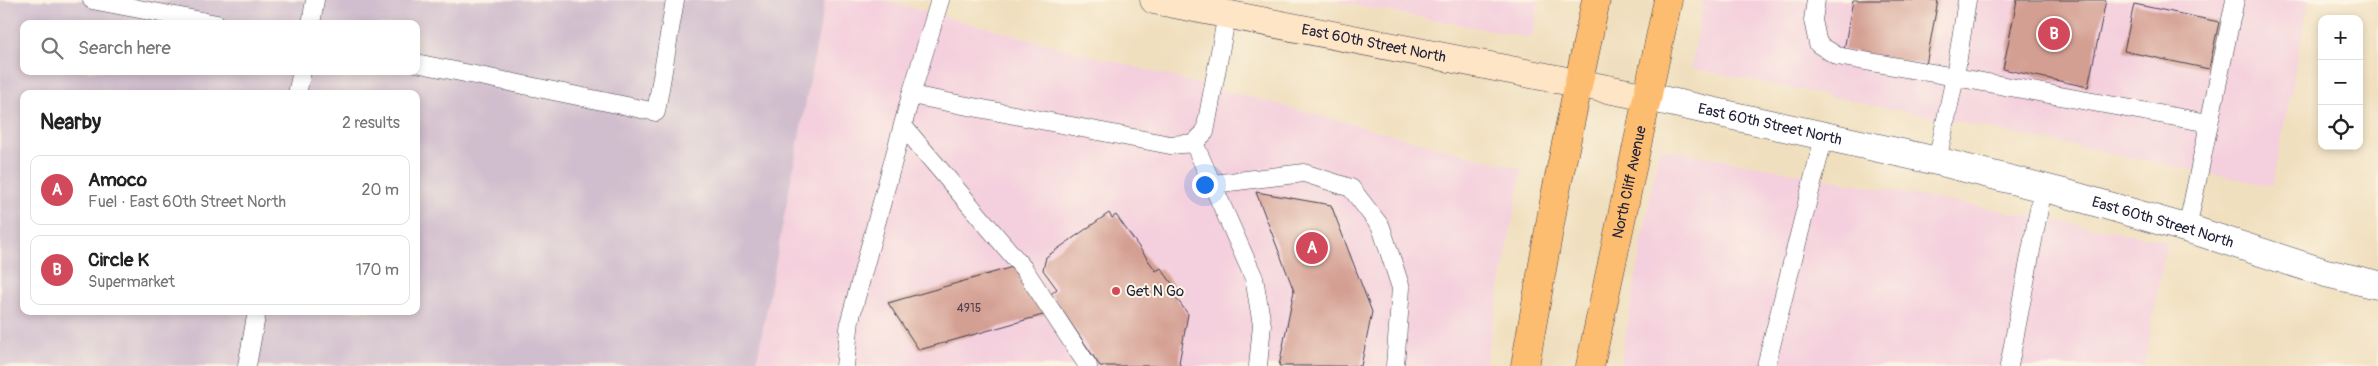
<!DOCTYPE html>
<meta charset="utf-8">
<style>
body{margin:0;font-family:Pangolin,sans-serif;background:#f2f2f2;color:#222}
.controls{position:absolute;right:15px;top:15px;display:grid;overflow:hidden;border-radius:10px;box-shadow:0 2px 8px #0003}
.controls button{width:45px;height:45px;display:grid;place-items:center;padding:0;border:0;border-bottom:1px solid #e0e0e0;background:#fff;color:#222;font:25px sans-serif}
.you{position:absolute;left:1204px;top:184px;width:18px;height:18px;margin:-12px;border:4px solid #fff;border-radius:50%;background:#1a73e8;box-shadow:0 0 0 8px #1a73e833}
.badge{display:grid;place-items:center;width:32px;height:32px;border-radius:50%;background:#d1495b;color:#fff;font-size:16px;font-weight:700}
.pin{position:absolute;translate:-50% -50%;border:2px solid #fff;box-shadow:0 1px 5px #0006}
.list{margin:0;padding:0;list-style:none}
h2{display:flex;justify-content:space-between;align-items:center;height:65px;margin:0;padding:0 20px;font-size:21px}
h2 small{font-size:16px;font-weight:400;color:#767676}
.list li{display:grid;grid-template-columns:32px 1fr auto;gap:15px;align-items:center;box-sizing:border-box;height:70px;margin:0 10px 10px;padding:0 10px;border:1px solid #e0e0e0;border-radius:10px}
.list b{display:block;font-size:19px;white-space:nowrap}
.list p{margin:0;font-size:16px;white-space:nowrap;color:#767676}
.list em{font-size:16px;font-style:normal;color:#767676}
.icon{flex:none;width:28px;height:28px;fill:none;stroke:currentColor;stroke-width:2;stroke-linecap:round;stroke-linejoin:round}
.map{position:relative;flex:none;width:2378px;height:366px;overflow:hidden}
.search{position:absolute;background:#fff;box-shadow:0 2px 8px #0003;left:20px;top:20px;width:400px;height:55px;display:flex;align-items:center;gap:12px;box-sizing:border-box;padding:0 18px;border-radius:10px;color:#767676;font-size:19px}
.panel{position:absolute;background:#fff;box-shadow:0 2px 8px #0003;left:20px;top:90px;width:400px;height:225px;border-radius:10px}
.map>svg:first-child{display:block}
.built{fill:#f4cfdd}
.industrial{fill:#d0bdcd;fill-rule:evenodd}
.building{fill:#d49f93}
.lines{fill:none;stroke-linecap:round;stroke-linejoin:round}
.service-casing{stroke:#413e4f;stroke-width:19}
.tertiary-casing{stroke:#413e4f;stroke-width:29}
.secondary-casing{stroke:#413e4f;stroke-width:29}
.primary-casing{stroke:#413e4f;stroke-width:29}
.service{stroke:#fff;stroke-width:18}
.tertiary{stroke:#fff;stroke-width:28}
.secondary{stroke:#fee5c5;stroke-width:28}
.primary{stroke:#fcbd6f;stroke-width:28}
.poi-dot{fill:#d1495b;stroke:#fcf5e5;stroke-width:2}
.labels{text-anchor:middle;stroke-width:4;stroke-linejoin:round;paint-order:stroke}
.number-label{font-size:12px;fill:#4e4151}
.street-label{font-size:15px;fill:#22223b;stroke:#fcf5e5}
.poi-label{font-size:15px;fill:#22223b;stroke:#fcf5e5;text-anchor:start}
</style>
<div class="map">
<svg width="2378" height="366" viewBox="0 0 2378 366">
<rect width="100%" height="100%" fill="#fcf5e5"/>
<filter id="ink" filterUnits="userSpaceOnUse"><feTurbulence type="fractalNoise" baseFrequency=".02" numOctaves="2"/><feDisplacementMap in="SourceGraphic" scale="10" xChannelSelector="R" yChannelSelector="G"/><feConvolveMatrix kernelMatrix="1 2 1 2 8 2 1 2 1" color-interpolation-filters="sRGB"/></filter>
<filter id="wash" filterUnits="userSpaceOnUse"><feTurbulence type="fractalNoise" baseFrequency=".0096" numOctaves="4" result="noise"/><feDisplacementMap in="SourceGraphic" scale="20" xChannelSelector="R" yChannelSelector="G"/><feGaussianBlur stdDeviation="1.12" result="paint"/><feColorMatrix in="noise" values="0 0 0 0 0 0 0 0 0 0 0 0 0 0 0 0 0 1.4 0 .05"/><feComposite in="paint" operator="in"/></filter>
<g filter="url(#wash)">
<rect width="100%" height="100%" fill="#f0dfbe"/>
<path class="built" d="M 825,0 L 882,0 L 1522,169 L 1485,366 L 756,366 Z
M 1327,0 L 1539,0 L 1532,38 Z
M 1704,0 L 2309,0 L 2272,186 L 1691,68 Z
M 1659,148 L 2167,241 L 2144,366 L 1620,366 Z"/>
<path class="industrial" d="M 0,0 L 825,0 L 756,366 L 0,366 ZM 24,24 L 416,24 L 416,71 L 24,71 ZM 24,94 L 416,94 L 416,311 L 24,311 Z"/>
<g id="blocks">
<path class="building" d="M 1853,0 L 1938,0 L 1926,65 L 1844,50 Z
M 2017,0 L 2106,0 L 2088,87 L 2003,69 Z
M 2134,4 L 2219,22 L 2209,69 L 2124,51 Z
M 1256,192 L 1331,205 L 1372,312 L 1361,366 L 1279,366 L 1294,291 Z
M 1109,213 L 1112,218 L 1116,215 L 1156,271 L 1161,268 L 1178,292 L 1174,295 L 1188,314 L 1179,363 L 1181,366 L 1100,366 L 1051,294 L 1057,289 L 1043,270 L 1046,257 Z
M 1016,266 L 1050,313 L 919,350 L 888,303 Z"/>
</g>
</g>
<g filter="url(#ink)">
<use href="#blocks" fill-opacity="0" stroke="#413e4f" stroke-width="1"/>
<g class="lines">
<defs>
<path id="service" d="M 92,0 L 217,24
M 1816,0 L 1813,20 L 1818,44 L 1837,56 L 1955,77 L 1967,0
M 311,24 L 315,0
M 416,63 L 656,112 L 675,0
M 297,94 L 302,71
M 911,95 L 1170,145 L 1194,143 L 1205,132 L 1227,14
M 903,126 L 1024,269 L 1088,366
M 1194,143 L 1254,278 L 1262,325 L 1258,366
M 1937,161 L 1955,77 L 2209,123
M 1213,184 L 1304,173 L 1351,188 L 1381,227 L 1401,288 L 1395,366
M 2187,229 L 2235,0
M 247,366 L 257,311
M 845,366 L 850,320 L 911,95 L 940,0
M 1766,366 L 1824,136
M 2009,366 L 2043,188"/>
<g id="tertiary">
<path id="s1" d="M 1648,97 L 1937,161 L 2064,193 L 2199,232 L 2326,273 L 2378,285"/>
</g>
<g id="secondary">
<path id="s2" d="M 1154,0 L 1648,97"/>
</g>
<g id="primary">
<path d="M 1525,366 L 1555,196 L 1596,0"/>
<path id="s3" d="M 1590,366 L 1668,0"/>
</g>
</defs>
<use href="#service" class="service-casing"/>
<use href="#tertiary" class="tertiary-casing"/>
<use href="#secondary" class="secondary-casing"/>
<use href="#primary" class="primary-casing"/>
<use href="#service" class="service"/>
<use href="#tertiary" class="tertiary"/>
<use href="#secondary" class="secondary"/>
<use href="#primary" class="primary"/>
</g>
</g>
<circle class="poi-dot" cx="1116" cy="291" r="5"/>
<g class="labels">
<g class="number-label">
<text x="969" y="312">4915</text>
</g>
<g class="street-label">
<text dy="5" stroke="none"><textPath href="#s2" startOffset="224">East 60th Street North</textPath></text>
<text dy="5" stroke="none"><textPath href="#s1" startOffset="125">East 60th Street North</textPath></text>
<text dy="5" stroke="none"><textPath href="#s3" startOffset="188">North Cliff Avenue</textPath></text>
<text dy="5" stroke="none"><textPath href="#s1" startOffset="530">East 60th Street North</textPath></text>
</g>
<g class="poi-label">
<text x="1126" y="296">Get N Go</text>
</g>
</g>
</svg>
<div class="controls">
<button>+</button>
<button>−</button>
<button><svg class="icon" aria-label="locate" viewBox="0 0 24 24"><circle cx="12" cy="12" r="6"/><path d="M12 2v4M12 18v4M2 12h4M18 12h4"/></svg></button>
</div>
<div class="you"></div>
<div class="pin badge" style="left:1312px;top:248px">A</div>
<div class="pin badge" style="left:2054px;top:34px">B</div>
<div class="search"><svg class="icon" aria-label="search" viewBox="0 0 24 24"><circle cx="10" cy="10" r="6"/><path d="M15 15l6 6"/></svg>Search here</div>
<section class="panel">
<h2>Nearby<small>2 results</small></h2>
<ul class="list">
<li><span class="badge">A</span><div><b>Amoco</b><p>Fuel · East 60th Street North</p></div><em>20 m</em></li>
<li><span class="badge">B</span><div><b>Circle K</b><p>Supermarket</p></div><em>170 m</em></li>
</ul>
</section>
</div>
